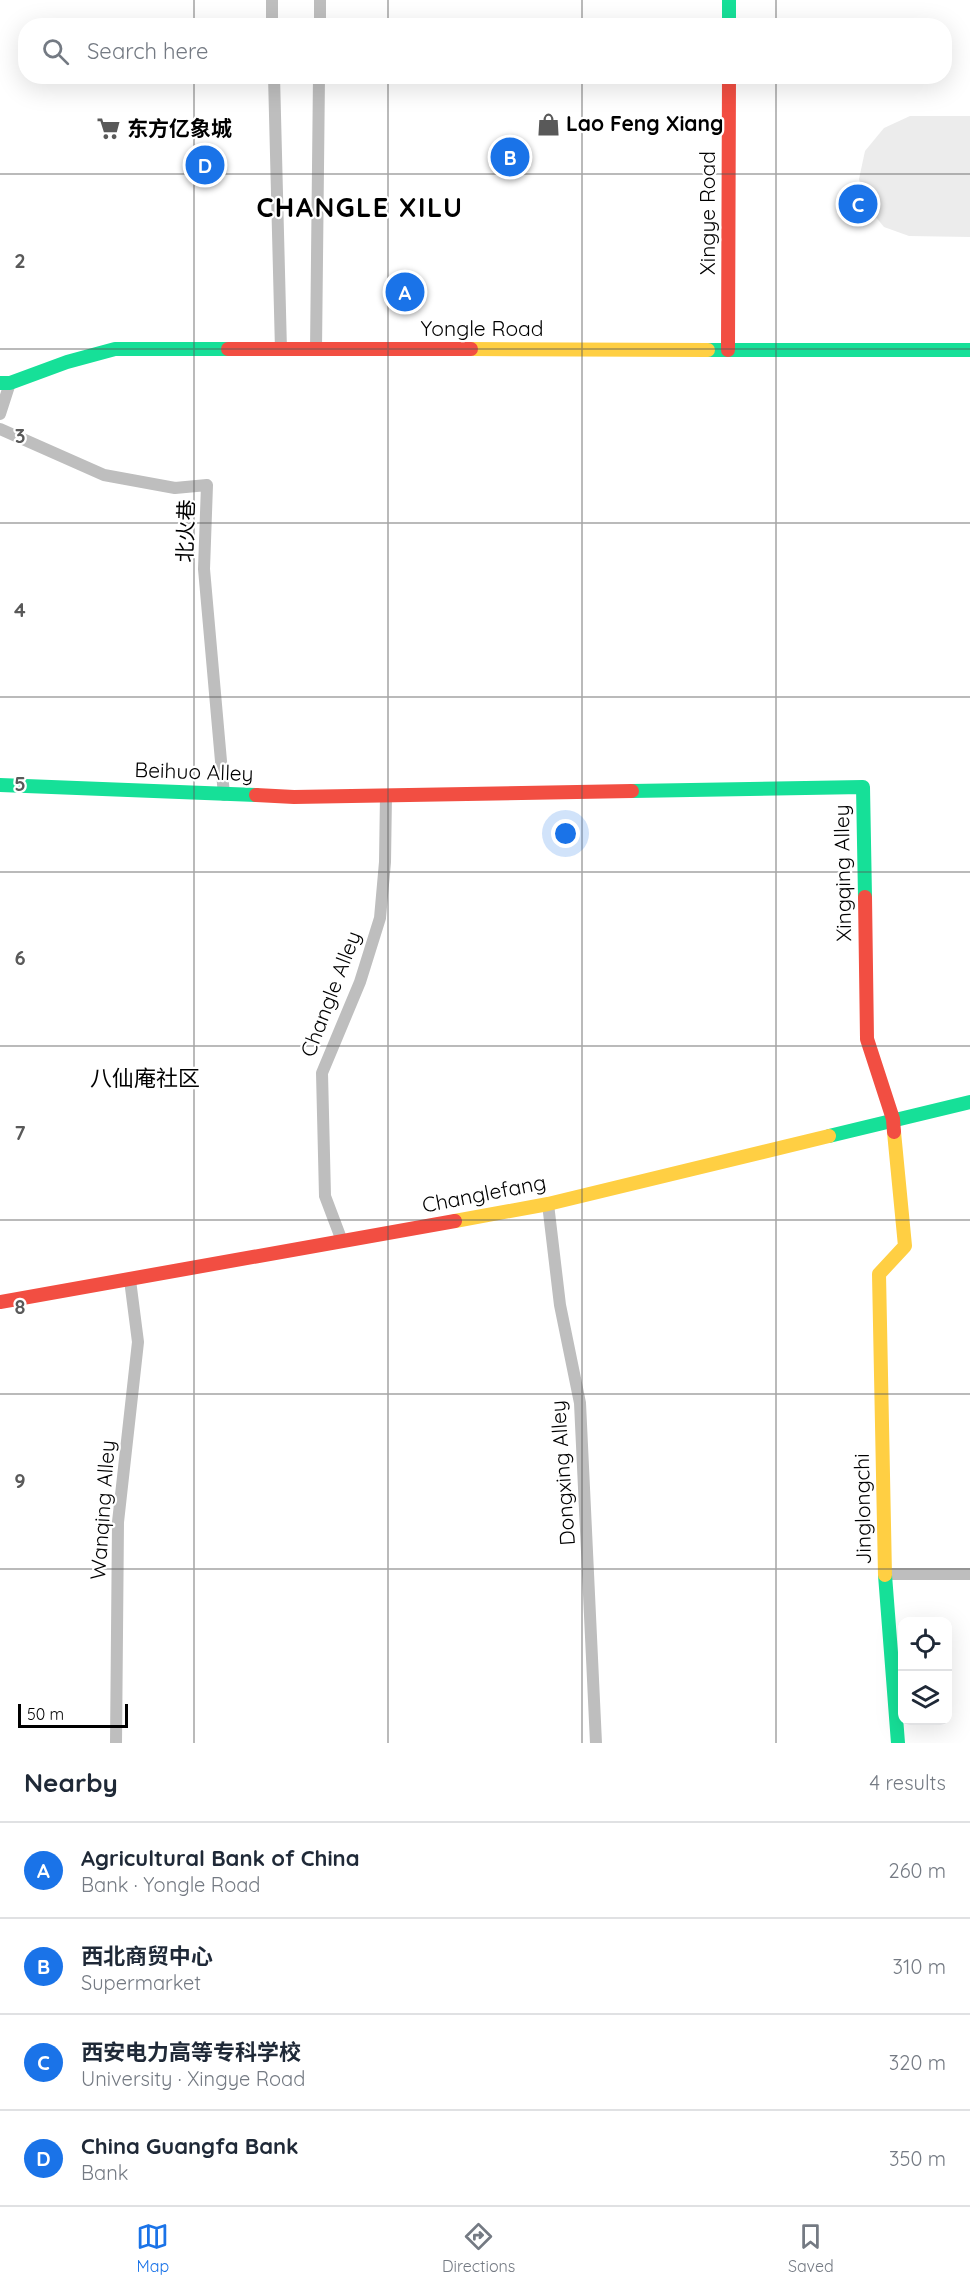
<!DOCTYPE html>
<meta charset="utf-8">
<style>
body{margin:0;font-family:Quicksand,"Noto Sans SC",sans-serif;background:#f2f2f3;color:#1f2937}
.controls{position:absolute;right:18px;bottom:18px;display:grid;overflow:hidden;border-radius:12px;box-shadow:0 6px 24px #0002}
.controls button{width:54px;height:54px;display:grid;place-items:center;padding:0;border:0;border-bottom:2px solid #e0e1e3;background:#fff;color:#1f2937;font:30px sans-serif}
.scale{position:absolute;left:18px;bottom:15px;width:110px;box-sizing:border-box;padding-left:6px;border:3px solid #000;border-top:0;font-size:16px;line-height:21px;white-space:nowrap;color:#000;-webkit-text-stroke:4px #fff;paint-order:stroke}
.you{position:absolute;left:566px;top:834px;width:21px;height:21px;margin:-15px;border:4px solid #fff;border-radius:50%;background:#1a73e8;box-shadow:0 0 0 9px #1a73e833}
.badge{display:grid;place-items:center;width:39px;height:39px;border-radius:50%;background:#1a73e8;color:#fff;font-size:20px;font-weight:700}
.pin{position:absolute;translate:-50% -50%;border:3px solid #fff;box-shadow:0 2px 6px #0006}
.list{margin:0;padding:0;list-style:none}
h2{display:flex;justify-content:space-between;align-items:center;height:78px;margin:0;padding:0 24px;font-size:26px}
h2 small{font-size:20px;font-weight:400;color:#747a83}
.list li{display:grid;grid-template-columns:39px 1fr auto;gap:18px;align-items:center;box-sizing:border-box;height:96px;padding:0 24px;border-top:2px solid #e0e1e3}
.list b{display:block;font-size:22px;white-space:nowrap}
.list p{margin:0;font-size:20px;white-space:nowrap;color:#747a83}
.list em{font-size:20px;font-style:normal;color:#747a83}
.icon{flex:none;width:33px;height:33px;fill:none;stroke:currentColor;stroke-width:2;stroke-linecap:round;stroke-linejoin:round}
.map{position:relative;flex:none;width:970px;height:1743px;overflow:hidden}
.search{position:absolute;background:#fff;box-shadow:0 6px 24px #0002;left:18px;right:18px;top:18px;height:66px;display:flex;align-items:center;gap:15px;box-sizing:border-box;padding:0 21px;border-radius:24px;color:#747a83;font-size:22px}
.sheet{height:462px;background:#fff}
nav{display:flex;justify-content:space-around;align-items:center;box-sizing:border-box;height:84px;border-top:2px solid #e0e1e3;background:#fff;font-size:16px;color:#747a83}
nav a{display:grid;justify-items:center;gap:3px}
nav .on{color:#1a73e8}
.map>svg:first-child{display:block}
.green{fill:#ececec}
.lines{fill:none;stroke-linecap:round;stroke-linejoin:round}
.street{stroke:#bebebe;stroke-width:12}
.fast{stroke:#16e098;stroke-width:14}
.slow{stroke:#ffcf43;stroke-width:14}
.jam{stroke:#f24e42;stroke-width:14}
.grid{fill:none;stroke:#595959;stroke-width:1.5;stroke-opacity:0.55}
.labels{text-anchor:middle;stroke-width:4.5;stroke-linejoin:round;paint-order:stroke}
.poi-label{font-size:21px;font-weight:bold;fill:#000;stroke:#fff;text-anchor:start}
.street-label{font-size:21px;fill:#000;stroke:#fff}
.neighbourhood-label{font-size:22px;fill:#000;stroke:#fff}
.district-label{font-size:27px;font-weight:bold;letter-spacing:1.5px;fill:#000;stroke:#fff}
.grid-label{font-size:20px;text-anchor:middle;font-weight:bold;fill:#595959;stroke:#fff;stroke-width:4.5;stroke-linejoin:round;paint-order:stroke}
</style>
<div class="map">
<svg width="970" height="1743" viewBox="0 0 970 1743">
<rect width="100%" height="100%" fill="#fff"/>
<path class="green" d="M 910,116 L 970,116 L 970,237 L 909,236 L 884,227 L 866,205 L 859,179 L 865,151 L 884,128 Z"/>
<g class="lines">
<path class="street" d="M 272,0 L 272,26
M 320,26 L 320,0
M 274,76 L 281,350
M 316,350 L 319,76
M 0,414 L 10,383
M 0,429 L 104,475 L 175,488 L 207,485 L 204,569 L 224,795
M 548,1204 L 560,1305 L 580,1403 L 596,1743
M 342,1241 L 325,1196 L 322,1073 L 360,982 L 380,918 L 385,862 L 386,795
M 885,1574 L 970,1574
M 116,1743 L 118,1522 L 138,1342 L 130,1280"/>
<path class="fast" d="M 729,0 L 729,26
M 708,350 L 970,350
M 0,383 L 10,383 L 67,362 L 115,349 L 228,349
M 0,785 L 256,795
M 632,791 L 863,787 L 865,897
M 829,1136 L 970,1102
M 885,1575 L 898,1743"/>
<path class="slow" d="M 471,349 L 708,350
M 455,1221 L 548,1204 L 829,1136
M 885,1575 L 879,1274 L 905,1246 L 894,1132"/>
<path class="jam" d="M 228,349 L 471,349
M 728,350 L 729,76
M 256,795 L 294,797 L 632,791
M 865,897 L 867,1039 L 893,1119 L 894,1132
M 0,1302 L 455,1221"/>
</g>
<path class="grid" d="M 194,0 L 194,26M 388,0 L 388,26M 582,0 L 582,26M 776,0 L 776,26M 194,76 L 194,1743M 388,76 L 388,1743M 582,76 L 582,1743M 776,76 L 776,1743M 0,174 L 970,174M 0,349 L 970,349M 0,523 L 970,523M 0,697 L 970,697M 0,872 L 970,872M 0,1046 L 970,1046M 0,1220 L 970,1220M 0,1394 L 970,1394M 0,1569 L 970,1569"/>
<defs>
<symbol id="shop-bare" viewBox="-9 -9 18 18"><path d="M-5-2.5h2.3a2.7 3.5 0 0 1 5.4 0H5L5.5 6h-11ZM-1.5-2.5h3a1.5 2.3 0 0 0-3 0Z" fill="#595959" stroke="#fff" stroke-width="2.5" paint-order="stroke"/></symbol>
<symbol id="supermarket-bare" viewBox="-9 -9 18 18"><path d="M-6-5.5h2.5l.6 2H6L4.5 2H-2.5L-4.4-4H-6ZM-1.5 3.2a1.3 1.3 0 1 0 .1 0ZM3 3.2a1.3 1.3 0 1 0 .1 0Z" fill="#595959" stroke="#fff" stroke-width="2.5" paint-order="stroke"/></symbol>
</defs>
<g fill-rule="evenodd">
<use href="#shop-bare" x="532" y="108" width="33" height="33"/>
<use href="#supermarket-bare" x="92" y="112" width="33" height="33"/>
</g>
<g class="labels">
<g class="poi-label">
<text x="566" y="131">Lao Feng Xiang</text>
<text x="127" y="136">东方亿象城</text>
</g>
<g class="street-label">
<text transform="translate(708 213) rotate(-90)" y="7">Xingye Road</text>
<text x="482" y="336">Yongle Road</text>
<text transform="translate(186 531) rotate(-88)" y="7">北火巷</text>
<text transform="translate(194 772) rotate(2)" y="7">Beihuo Alley</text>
<text transform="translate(843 873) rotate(-91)" y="7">Xingqing Alley</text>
<text transform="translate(331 994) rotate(-69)" y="7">Changle Alley</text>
<text transform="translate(484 1194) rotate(-11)" y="7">Changlefang</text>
<text transform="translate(563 1473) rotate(-94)" y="7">Dongxing Alley</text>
<text transform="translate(863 1509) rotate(-91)" y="7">Jinglongchi</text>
<text transform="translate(103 1510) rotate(-86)" y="7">Wanqing Alley</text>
</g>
<g class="neighbourhood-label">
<text x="145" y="1086">八仙庵社区</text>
</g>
<g class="district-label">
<text x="360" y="217">CHANGLE XILU</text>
</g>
</g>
<g class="grid-label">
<text x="20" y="268">2</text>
<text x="20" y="443">3</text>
<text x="20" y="617">4</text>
<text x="20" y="791">5</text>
<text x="20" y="965">6</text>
<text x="20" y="1140">7</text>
<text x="20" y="1314">8</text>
<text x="20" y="1488">9</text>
</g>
</svg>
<div class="controls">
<button><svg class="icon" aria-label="locate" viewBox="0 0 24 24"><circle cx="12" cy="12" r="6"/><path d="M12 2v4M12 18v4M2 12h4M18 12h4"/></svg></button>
<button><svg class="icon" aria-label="layers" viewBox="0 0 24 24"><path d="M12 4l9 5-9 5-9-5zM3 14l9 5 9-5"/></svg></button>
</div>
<div class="scale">50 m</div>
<div class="you"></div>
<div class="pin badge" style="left:405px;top:292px">A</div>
<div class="pin badge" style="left:510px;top:157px">B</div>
<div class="pin badge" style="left:858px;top:204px">C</div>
<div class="pin badge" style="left:205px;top:165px">D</div>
<div class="search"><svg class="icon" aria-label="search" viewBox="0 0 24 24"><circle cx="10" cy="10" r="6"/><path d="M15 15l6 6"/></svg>Search here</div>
</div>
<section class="sheet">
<h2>Nearby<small>4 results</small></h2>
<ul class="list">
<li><span class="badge">A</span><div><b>Agricultural Bank of China</b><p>Bank · Yongle Road</p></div><em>260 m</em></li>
<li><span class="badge">B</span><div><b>西北商贸中心</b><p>Supermarket</p></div><em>310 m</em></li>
<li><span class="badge">C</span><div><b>西安电力高等专科学校</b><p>University · Xingye Road</p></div><em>320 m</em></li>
<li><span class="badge">D</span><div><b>China Guangfa Bank</b><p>Bank</p></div><em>350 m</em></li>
</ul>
</section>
<nav>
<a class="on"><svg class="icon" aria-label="map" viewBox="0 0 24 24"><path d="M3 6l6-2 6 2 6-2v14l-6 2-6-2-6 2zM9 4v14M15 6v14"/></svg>Map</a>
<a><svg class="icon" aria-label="directions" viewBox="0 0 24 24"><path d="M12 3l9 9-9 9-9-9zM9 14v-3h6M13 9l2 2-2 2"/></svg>Directions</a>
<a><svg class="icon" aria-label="saved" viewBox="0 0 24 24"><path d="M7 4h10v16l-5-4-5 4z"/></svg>Saved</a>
</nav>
